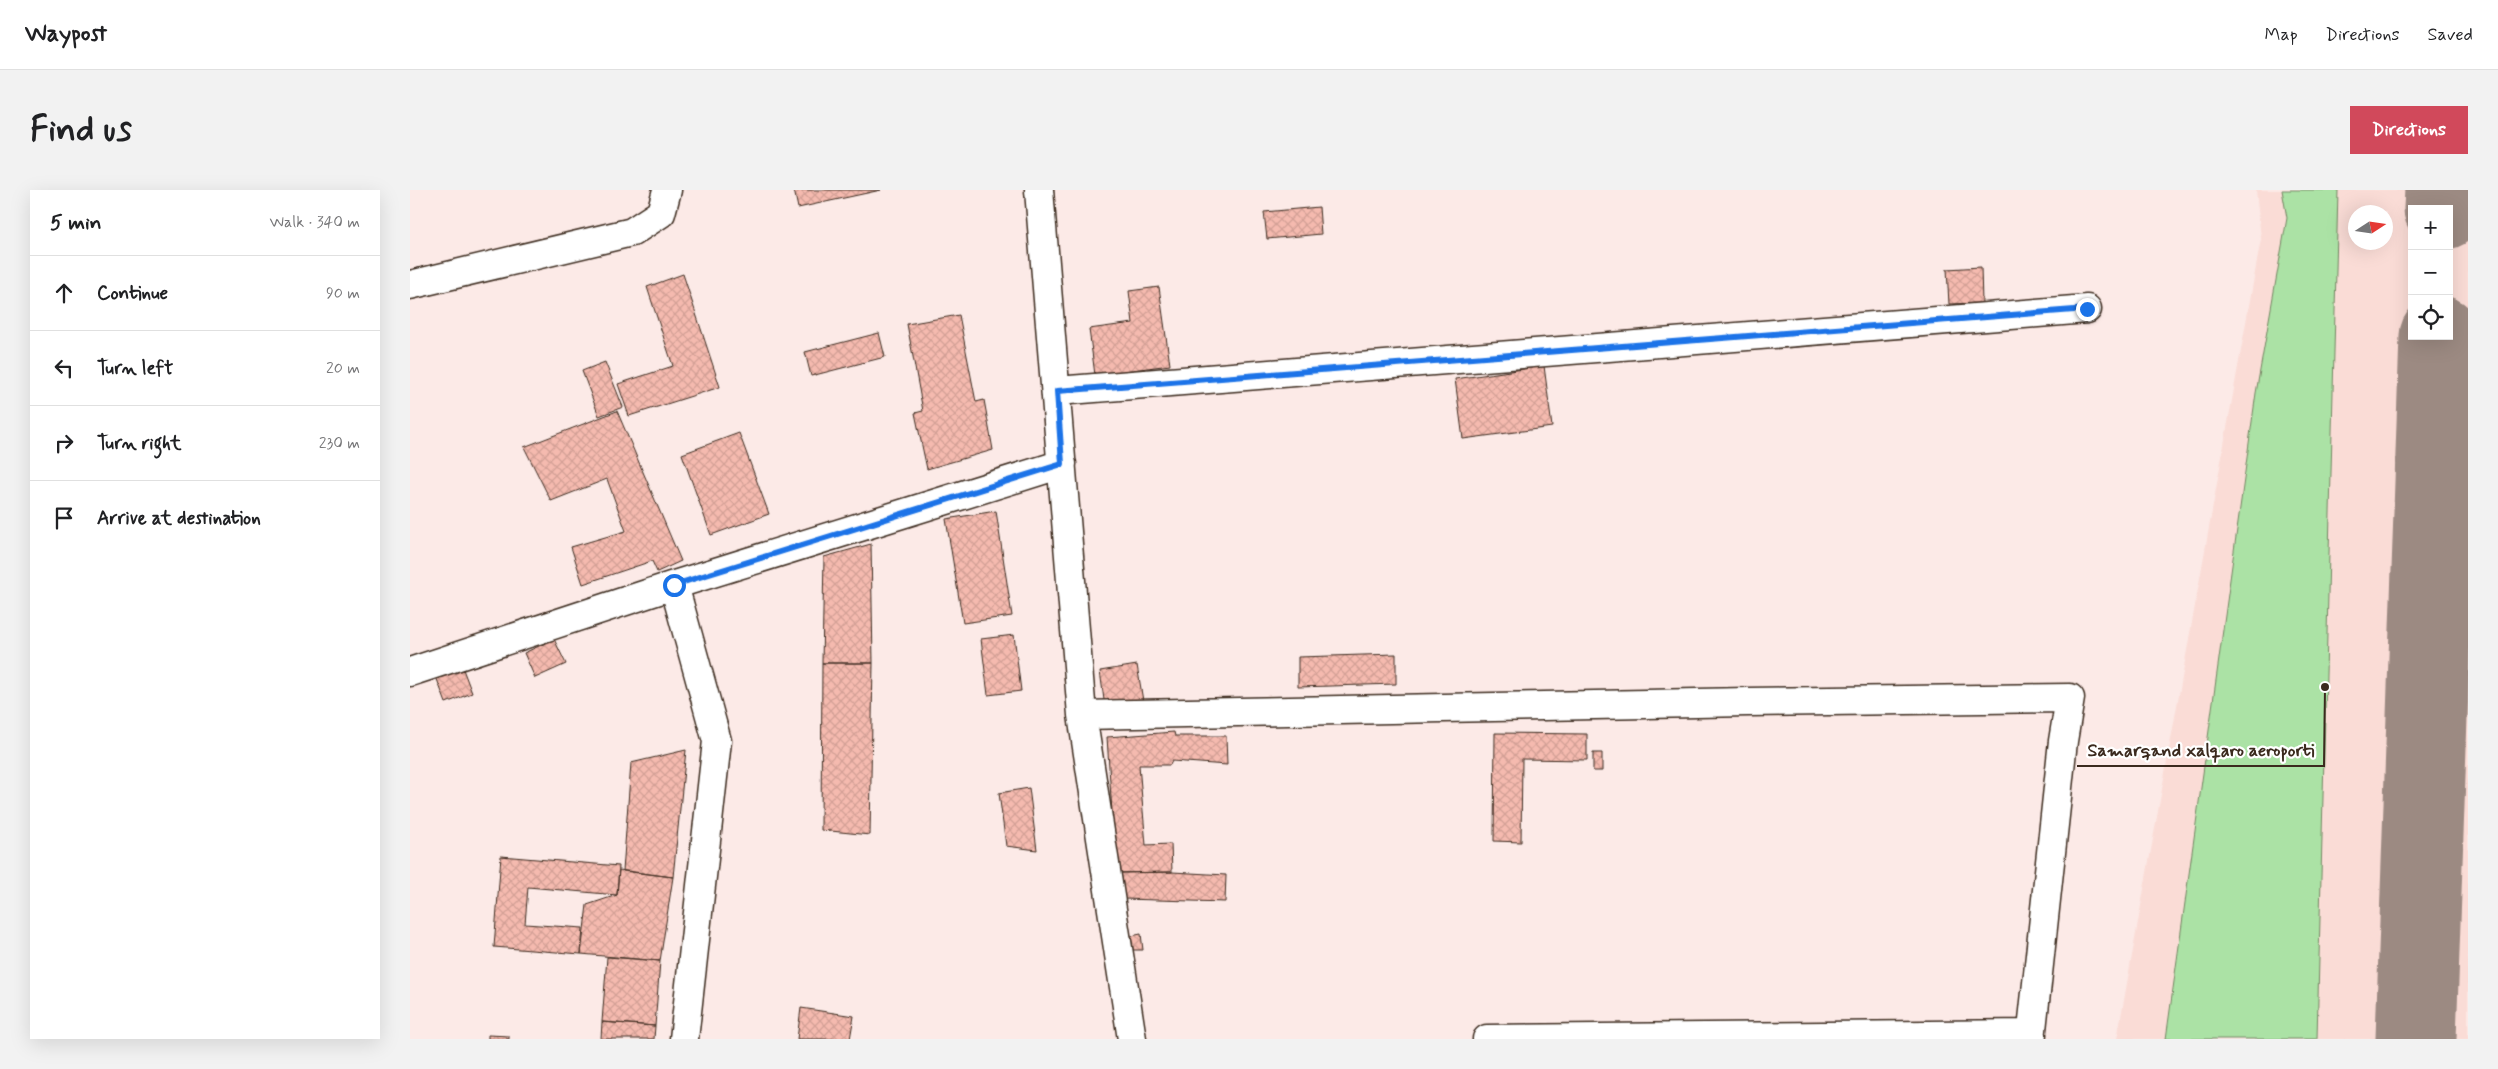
<!DOCTYPE html>
<meta charset="utf-8">
<style>
body{margin:0;font-family:Mynerve,sans-serif;background:#f2f2f2;color:#202124}
.controls{position:absolute;right:15px;top:15px;display:grid;overflow:hidden;border-radius:0px;box-shadow:0 5px 20px #0002}
.controls button{width:45px;height:45px;display:grid;place-items:center;padding:0;border:0;border-bottom:1px solid #e0e0e0;background:#fff;color:#202124;font:25px sans-serif}
.compass{position:absolute;left:1938px;top:15px;width:45px;height:45px;border-radius:50%;background:#fff;box-shadow:0 5px 20px #0002;rotate:78deg}
.stop{position:absolute;width:15px;height:15px;margin:-11px;border:4px solid #1a73e8;border-radius:50%;background:#fff}
.stop.end{background:#1a73e8;border-color:#fff;box-shadow:0 1px 5px #0008}
.list{margin:0;padding:0;list-style:none}
h2{display:flex;justify-content:space-between;align-items:center;height:65px;margin:0;padding:0 20px;font-size:21px}
h2 small{font-size:16px;font-weight:400;color:#757577}
.list li{display:grid;grid-template-columns:32px 1fr auto;gap:15px;align-items:center;box-sizing:border-box;height:75px;padding:0 20px;border-top:1px solid #e0e0e0}
.list b{display:block;font-size:19px;white-space:nowrap}
.list em{font-size:16px;font-style:normal;color:#757577}
.icon{flex:none;width:28px;height:28px;fill:none;stroke:currentColor;stroke-width:2;stroke-linecap:round;stroke-linejoin:round}
.map{position:relative;flex:none;width:2058px;height:849px;overflow:hidden;border-radius:0px}
header{display:flex;align-items:center;gap:30px;box-sizing:border-box;height:70px;padding:0 25px;background:#fff;border-bottom:1px solid #e0e0e0}
header strong{font-size:24px}
nav{display:flex;gap:28px;margin-inline-start:auto;font-size:18px}
.intro{display:flex;align-items:center;justify-content:space-between;box-sizing:border-box;height:120px;padding:0 30px}
h1{margin:0;font-size:35px}
.button{padding:12px 22px;border-radius:0px;background:#d1495b;color:#fff;font-size:18px;font-weight:700}
main{display:flex;gap:30px;padding:0 30px}
aside{flex:1;background:#fff;border-radius:0px;box-shadow:0 5px 20px #0002}
.map>svg:first-child{display:block}
.built{fill:#fadcd6;fill-rule:evenodd}
.grass{fill:#abe2a5;stroke:#738662}
.lines{fill:none;stroke-linecap:round;stroke-linejoin:round}
.taxiway{stroke:#9c8a82;stroke-width:81}
.building{fill:url(#building-cross-hatch);stroke:#3b2a1e}
.minor-casing{stroke:#3b2a1e;stroke-width:31}
.minor{stroke:#fff;stroke-width:28}
.route{stroke:#1a73e8;stroke-width:6}
.leader{fill:none;stroke:#3b2a1e;stroke-width:2}
.callout-dot{fill:#3b2a1e;stroke:#fff;stroke-width:2}
.callout-label{font-size:18px;text-anchor:middle;font-weight:bold;fill:#3b2a1e;stroke:#fff;stroke-width:4.5;stroke-linejoin:round;paint-order:stroke}
</style>
<header>
<strong>Waypost</strong>
<nav><a>Map</a><a>Directions</a><a>Saved</a></nav>
</header>
<div class="intro"><h1>Find us</h1><a class="button">Directions</a></div>
<main>
<aside>
<h2>5 min<small>Walk · 340 m</small></h2>
<ul class="list">
<li><svg class="icon" aria-label="ahead" viewBox="0 0 24 24"><path d="M12 20V5M6 11l6-6 6 6"/></svg><div><b>Continue</b></div><em>90 m</em></li>
<li><svg class="icon" aria-label="left" viewBox="0 0 24 24"><path d="M17 20v-9H6M10 6l-5 5 5 5"/></svg><div><b>Turn left</b></div><em>20 m</em></li>
<li><svg class="icon" aria-label="right" viewBox="0 0 24 24"><path d="M7 20v-9h11M14 6l5 5-5 5"/></svg><div><b>Turn right</b></div><em>230 m</em></li>
<li><svg class="icon" aria-label="arrive" viewBox="0 0 24 24"><path d="M6 21V4h12l-3 4 3 4H6"/></svg><div><b>Arrive at destination</b></div></li>
</ul>
</aside>
<div class="map">
<svg width="2058" height="849" viewBox="0 0 2058 849">
<defs>
<pattern id="building-cross-hatch" width="8" height="8" patternUnits="userSpaceOnUse" patternTransform="scale(1.25)"><rect width="8" height="8" fill="#f5baaf"/><path d="M0 0l8 8M0 8l8-8" fill="none" stroke="#d3a096"/></pattern>
</defs>
<rect width="100%" height="100%" fill="#fceae7"/>
<filter id="ink" filterUnits="userSpaceOnUse"><feTurbulence type="fractalNoise" baseFrequency=".02" numOctaves="2"/><feDisplacementMap in="SourceGraphic" scale="10" xChannelSelector="R" yChannelSelector="G"/><feConvolveMatrix kernelMatrix="1 2 1 2 8 2 1 2 1" color-interpolation-filters="sRGB"/></filter>
<g filter="url(#ink)">
<path class="built" d="M 1846,0 L 2058,0 L 2058,849 L 1707,849 L 1851,49 ZM 2002,19 L 2039,19 L 2039,146 L 2002,146 ZM 1946,22 L 1976,22 L 1976,52 L 1946,52 Z"/>
<path class="grass" d="M 1872,0 L 1928,0 L 1907,849 L 1756,849 L 1846,203 L 1877,28 Z"/>
<g class="lines">
<path class="taxiway" d="M 2034,19 L 2035,0
M 2006,849 L 2030,146"/>
</g>
<path class="building" d="M 384,0 L 471,0 L 388,18 Z
M 909,17 L 911,44 L 857,49 L 854,22 Z
M 1571,77 L 1572,113 L 1539,114 L 1537,79 Z
M 273,84 L 310,197 L 219,226 L 208,194 L 263,176 L 237,97 Z
M 749,97 L 760,175 L 685,185 L 679,139 L 723,133 L 719,101 Z
M 549,125 L 566,212 L 574,210 L 583,260 L 517,279 L 505,223 L 513,221 L 497,134 Z
M 469,143 L 475,167 L 401,186 L 395,162 Z
M 195,172 L 213,217 L 189,226 L 172,181 Z
M 1134,176 L 1142,237 L 1053,249 L 1045,189 Z
M 207,221 L 271,371 L 247,382 L 242,371 L 173,394 L 161,357 L 216,341 L 197,289 L 141,311 L 114,257 Z
M 329,243 L 359,324 L 301,345 L 272,264 Z
M 586,321 L 602,426 L 553,433 L 536,329 Z
M 461,354 L 463,473 L 412,473 L 414,367 Z
M 604,445 L 611,501 L 578,505 L 571,449 Z
M 144,449 L 156,474 L 125,488 L 114,463 Z
M 986,464 L 986,494 L 888,497 L 888,467 Z
M 412,473 L 463,473 L 460,645 L 411,640 Z
M 51,474 L 62,503 L 36,513 L 25,484 Z
M 727,475 L 733,511 L 695,517 L 690,481 Z
M 764,542 L 765,546 L 816,546 L 817,575 L 762,571 L 760,575 L 729,575 L 736,655 L 761,654 L 762,682 L 706,683 L 697,547 Z
M 1085,543 L 1177,544 L 1177,570 L 1112,569 L 1111,652 L 1084,651 Z
M 276,560 L 263,687 L 213,681 L 221,573 Z
M 1183,563 L 1192,563 L 1192,581 L 1183,581 Z
M 619,598 L 627,660 L 596,656 L 589,603 Z
M 91,666 L 209,676 L 207,705 L 118,697 L 115,734 L 173,738 L 171,764 L 84,757 Z
M 209,680 L 263,687 L 250,771 L 171,764 L 177,715 L 207,705 Z
M 762,682 L 816,685 L 815,712 L 714,709 L 706,683 Z
M 731,744 L 733,760 L 723,760 L 721,746 Z
M 197,767 L 250,771 L 245,836 L 192,832 Z
M 391,818 L 444,826 L 440,849 L 387,849 Z
M 192,832 L 245,836 L 244,849 L 191,849 Z
M 78,845 L 99,846 L 99,849 L 78,849 Z"/>
<g class="lines">
<defs>
<path id="minor" d="M 629,0 L 672,525 L 722,849
M 0,95 L 222,42 L 251,23 L 257,0
M 647,201 L 1677,119
M 0,482 L 264,395
M 672,525 L 1338,512 L 1660,508 L 1653,551 L 1621,849
M 274,849 L 307,551 L 264,395 L 652,274
M 1077,849 L 1622,844"/>
</defs>
<use href="#minor" class="minor-casing"/>
<use href="#minor" class="minor"/>
</g>
</g>
<g class="lines" filter="url(#ink)">
<path class="route" d="M 264,395 L 652,274 L 647,201 L 1677,119"/>
</g>
<path class="leader" d="M1915 497L1914 576H1667"/>
<circle class="callout-dot" cx="1915" cy="497" r="5"/>
<g class="callout-label">
<text x="1791" y="566">Samarqand xalqaro aeroporti</text>
</g>
</svg>
<div class="controls">
<button>+</button>
<button>−</button>
<button><svg class="icon" aria-label="locate" viewBox="0 0 24 24"><circle cx="12" cy="12" r="6"/><path d="M12 2v4M12 18v4M2 12h4M18 12h4"/></svg></button>
</div>
<svg class="compass" viewBox="-18 -18 36 36"><path d="M0-13l5 13h-10z" fill="#e53935"/><path d="M0 13l5-13h-10z" fill="#757577"/></svg>
<div class="stop" style="left:264px;top:395px"></div>
<div class="stop end" style="left:1677px;top:119px"></div>
</div>
</main>
